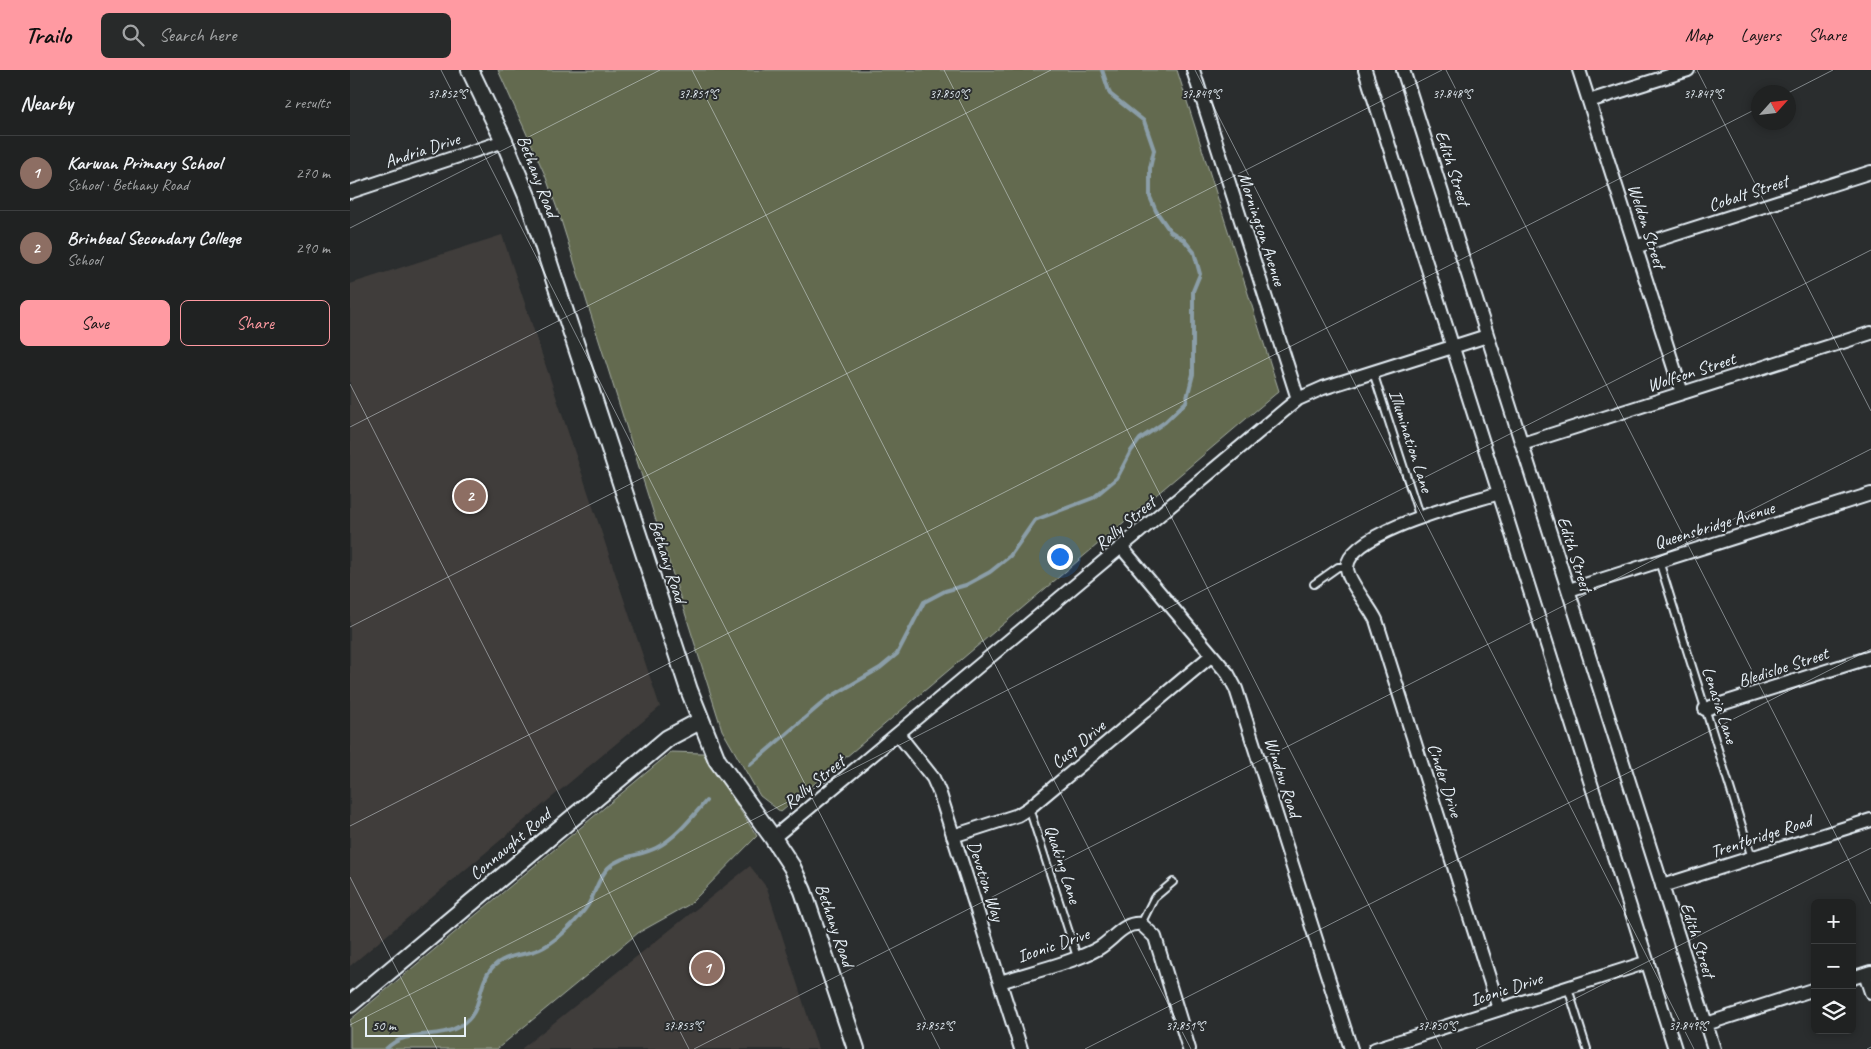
<!DOCTYPE html>
<meta charset="utf-8">
<style>
body{margin:0;font-family:Caveat,sans-serif;background:#282a2a;color:#f1f3f6}
.controls{position:absolute;right:15px;bottom:15px;display:grid;overflow:hidden;border-radius:8px;box-shadow:0 2px 8px #0003}
.controls button{width:45px;height:45px;display:grid;place-items:center;padding:0;border:0;border-bottom:1px solid #3d3f40;background:#202222;color:#f1f3f6;font:25px sans-serif}
.compass{position:absolute;left:1401px;top:15px;width:45px;height:45px;border-radius:50%;background:#202222;box-shadow:0 2px 8px #0003;rotate:63deg}
.scale{position:absolute;left:15px;bottom:12px;width:101px;box-sizing:border-box;padding-left:5px;border:2px solid #e8f1f8;border-top:0;font-size:14px;line-height:18px;white-space:nowrap;color:#e8f1f8;-webkit-text-stroke:4px #2a2d2e;paint-order:stroke}
.you{position:absolute;left:709px;top:486px;width:18px;height:18px;margin:-12px;border:4px solid #fff;border-radius:50%;background:#1a73e8;box-shadow:0 0 0 8px #1a73e833}
.badge{display:grid;place-items:center;width:32px;height:32px;border-radius:50%;background:#ff9aa2;color:#fff;font-size:16px;font-weight:700}
.pin{position:absolute;translate:-50% -50%;border:2px solid #fff;box-shadow:0 1px 5px #0006}
.list{margin:0;padding:0;list-style:none}
h2{display:flex;justify-content:space-between;align-items:center;height:65px;margin:0;padding:0 20px;font-size:21px}
h2 small{font-size:16px;font-weight:400;color:#a2a4a5}
.list li{display:grid;grid-template-columns:32px 1fr auto;gap:15px;align-items:center;box-sizing:border-box;height:75px;padding:0 20px;border-top:1px solid #3d3f40}
.list b{display:block;font-size:19px;white-space:nowrap}
.list p{margin:0;font-size:16px;white-space:nowrap;color:#a2a4a5}
.list em{font-size:16px;font-style:normal;color:#a2a4a5}
.actions{display:flex;gap:10px;padding:15px 20px}
.actions a{flex:1;padding:11px 0;border:1px solid #ff9aa2;border-radius:8px;text-align:center;font-size:18px;color:#ff9aa2}
.actions .main{background:#ff9aa2;color:#111}
.icon{flex:none;width:28px;height:28px;fill:none;stroke:currentColor;stroke-width:2;stroke-linecap:round;stroke-linejoin:round}
.map{position:relative;flex:none;width:1521px;height:979px;overflow:hidden}
header{display:flex;align-items:center;gap:30px;box-sizing:border-box;height:70px;padding:0 25px;background:#ff9aa2;color:#111}
header strong{font-size:24px}
nav{display:flex;gap:28px;margin-inline-start:auto;font-size:18px}
.search{width:350px;height:45px;background:#282a2a;display:flex;align-items:center;gap:12px;box-sizing:border-box;padding:0 18px;border-radius:8px;color:#a2a4a5;font-size:19px}
main{display:flex}
aside{flex:1;background:#202222}
.map>svg:first-child{display:block}
.built{fill:#403d3b}
.green{fill:#636a50;stroke:#a6aea4}
.lines{fill:none;stroke-linecap:round;stroke-linejoin:round}
.stream{stroke:#8b9ea8;stroke-width:4}
.service-casing{stroke:#e8f1f8;stroke-width:10}
.minor-casing{stroke:#e8f1f8;stroke-width:16}
.tertiary-casing{stroke:#e8f1f8;stroke-width:20}
.service{stroke:#2a2d2e;stroke-width:6}
.minor{stroke:#2a2d2e;stroke-width:12}
.tertiary{stroke:#2a2d2e;stroke-width:16}
.ticks{fill:none;stroke:#e8f1f8;stroke-width:1;stroke-opacity:0.45}
.labels{text-anchor:middle;stroke-width:4;stroke-linejoin:round;paint-order:stroke}
.street-label{font-size:18px;fill:#e8f1f8;stroke:#2a2d2e}
.ticks-label{font-size:12px;text-anchor:middle;fill:#e8f1f8;stroke:#2a2d2e;stroke-width:4;stroke-linejoin:round;paint-order:stroke}
</style>
<header>
<strong>Trailo</strong>
<div class="search"><svg class="icon" aria-label="search" viewBox="0 0 24 24"><circle cx="10" cy="10" r="6"/><path d="M15 15l6 6"/></svg>Search here</div>
<nav><a>Map</a><a>Layers</a><a>Share</a></nav>
</header>
<main>
<aside>
<h2>Nearby<small>2 results</small></h2>
<ul class="list">
<li><span class="badge" style="background:#8d6e63">1</span><div><b>Karwan Primary School</b><p>School · Bethany Road</p></div><em>270 m</em></li>
<li><span class="badge" style="background:#8d6e63">2</span><div><b>Brinbeal Secondary College</b><p>School</p></div><em>290 m</em></li>
</ul>
<div class="actions"><a class="main">Save</a><a>Share</a></div>
</aside>
<div class="map">
<svg width="1521" height="979" viewBox="0 0 1521 979">
<rect width="100%" height="100%" fill="#2a2d2e"/>
<filter id="ink" filterUnits="userSpaceOnUse"><feTurbulence type="fractalNoise" baseFrequency=".02" numOctaves="2"/><feDisplacementMap in="SourceGraphic" scale="10" xChannelSelector="R" yChannelSelector="G"/><feConvolveMatrix kernelMatrix="1 2 1 2 8 2 1 2 1" color-interpolation-filters="sRGB"/></filter>
<g filter="url(#ink)">
<path class="built" d="M 152,165 L 310,637 L 0,896 L 0,214 Z
M 400,796 L 417,818 L 468,979 L 171,979 Z"/>
<path class="green" d="M 148,0 L 827,0 L 929,321 L 431,742 L 410,726 L 372,660 L 210,147 L 195,105 Z
M 321,682 L 353,683 L 407,766 L 340,834 L 288,863 L 147,979 L 0,979 L 0,950 Z"/>
<g class="lines">
<path class="stream" d="M 400,695 L 477,629 L 530,598 L 547,584 L 574,532 L 595,521 L 616,515 L 640,502 L 660,486 L 685,450 L 743,428 L 767,408 L 781,381 L 790,369 L 815,352 L 836,332 L 843,304 L 843,221 L 850,204 L 844,182 L 834,170 L 820,161 L 806,141 L 800,127 L 800,98 L 804,80 L 794,51 L 760,24 L 752,0
M 36,979 C 56,958 87,970 110,956 C 134,943 126,915 142,898 C 157,882 177,887 194,877 C 210,868 228,850 238,835 C 245,824 248,808 258,798 C 271,785 290,786 306,778 C 326,768 342,747 356,731"/>
<defs>
<path id="service" d="M 1023,302 L 1070,448
M 1309,491 L 1402,788
M 964,514 L 988,497 L 997,497
M 679,738 L 727,887
M 791,854 L 804,828 L 823,812
M 1218,918 L 1237,979"/>
<path id="minor" d="M 843,0 L 948,329
M 1015,0 L 1325,979
M 1053,0 L 1364,979
M 1229,0 L 1332,323
M 1239,31 L 1338,0
M 0,122 L 154,71
M 1285,177 L 1521,102
M 1172,374 L 1521,263
M 1149,423 C 1118,433 1000,461 997,497 C 996,509 1020,537 1026,550 L 1149,939
M 772,478 L 878,604 L 886,619 L 1001,979
M 1219,520 L 1521,424
M 1355,639 L 1521,587
M 548,664 L 583,708 L 590,724 L 671,979
M 603,766 L 668,745 L 679,738 L 862,585
M 423,768 L 948,329 L 973,318 L 1137,266
M 1312,816 L 1521,750
M 1515,904 L 1521,922
M 1502,908 L 1521,902
M 650,912 C 678,903 725,892 749,878 C 764,869 773,852 791,854 L 805,867 L 839,979
M 1356,954 L 1465,919
M 1025,979 L 1298,892"/>
<path id="tertiary" d="M 120,0 L 154,71 L 177,126 L 339,620 L 367,690 L 423,768 L 442,797 L 453,821 L 506,979
M 0,934 L 318,668 L 350,651"/>
</defs>
<use href="#service" class="service-casing"/>
<use href="#minor" class="minor-casing"/>
<use href="#tertiary" class="tertiary-casing"/>
<use href="#service" class="service"/>
<use href="#minor" class="minor"/>
<use href="#tertiary" class="tertiary"/>
</g>
</g>
<path class="ticks" d="M 91,0 L 590,979M 342,0 L 841,979M 594,0 L 1092,979M 845,0 L 1344,979M 1096,0 L 1521,834M 1347,0 L 1521,341M 1438,23 L 1483,0M 0,158 L 310,0M 0,314 L 339,979M 0,357 L 701,0M 0,557 L 1092,0M 0,756 L 1408,38M 0,807 L 87,979M 0,955 L 1521,180M 344,979 L 1521,379M 735,979 L 1521,579M 1126,979 L 1521,778M 1517,979 L 1521,977"/>
<g class="labels">
<g class="street-label">
<text transform="translate(72 80) rotate(-18)" y="6">Andria Drive</text>
<text transform="translate(1103 98) rotate(72)" y="6">Edith Street</text>
<text transform="translate(188 106) rotate(69)" y="6">Bethany Road</text>
<text transform="translate(1398 123) rotate(-18)" y="6">Cobalt Street</text>
<text transform="translate(1297 156) rotate(72)" y="6">Weldon Street</text>
<text transform="translate(912 159) rotate(72)" y="6">Mornington Avenue</text>
<text transform="translate(1341 302) rotate(-18)" y="6">Wolfson Street</text>
<text transform="translate(1061 371) rotate(72)" y="6">Illumination Lane</text>
<text transform="translate(775 453) rotate(-40)" y="6">Rally Street</text>
<text transform="translate(1364 455) rotate(-17)" y="6">Queensbridge Avenue</text>
<text transform="translate(1225 484) rotate(72)" y="6">Edith Street</text>
<text transform="translate(318 491) rotate(72)" y="6">Bethany Road</text>
<text transform="translate(1433 597) rotate(-18)" y="6">Bledisloe Street</text>
<text transform="translate(1370 635) rotate(72)" y="6">Lenasia Lane</text>
<text transform="translate(728 674) rotate(-40)" y="6">Cusp Drive</text>
<text transform="translate(933 707) rotate(72)" y="6">Window Road</text>
<text transform="translate(1095 710) rotate(72)" y="6">Cinder Drive</text>
<text transform="translate(464 712) rotate(-39)" y="6">Rally Street</text>
<text transform="translate(1411 766) rotate(-18)" y="6">Trentbridge Road</text>
<text transform="translate(160 774) rotate(-40)" y="6">Connaught Road</text>
<text transform="translate(713 794) rotate(72)" y="6">Quaking Lane</text>
<text transform="translate(636 811) rotate(72)" y="6">Devotion Way</text>
<text transform="translate(485 855) rotate(71)" y="6">Bethany Road</text>
<text transform="translate(1348 870) rotate(72)" y="6">Edith Street</text>
<text transform="translate(703 875) rotate(-19)" y="6">Iconic Drive</text>
<text transform="translate(1156 919) rotate(-18)" y="6">Iconic Drive</text>
</g>
</g>
<g class="ticks-label">
<text x="97" y="28">37.852°S</text>
<text x="348" y="28">37.851°S</text>
<text x="599" y="28">37.850°S</text>
<text x="851" y="28">37.849°S</text>
<text x="1102" y="28">37.848°S</text>
<text x="1353" y="28">37.847°S</text>
<text x="333" y="960">37.853°S</text>
<text x="584" y="960">37.852°S</text>
<text x="835" y="960">37.851°S</text>
<text x="1087" y="960">37.850°S</text>
<text x="1338" y="960">37.849°S</text>
</g>
</svg>
<div class="controls">
<button>+</button>
<button>−</button>
<button><svg class="icon" aria-label="layers" viewBox="0 0 24 24"><path d="M12 4l9 5-9 5-9-5zM3 14l9 5 9-5"/></svg></button>
</div>
<svg class="compass" viewBox="-18 -18 36 36"><path d="M0-13l5 13h-10z" fill="#e53935"/><path d="M0 13l5-13h-10z" fill="#a2a4a5"/></svg>
<div class="scale">50 m</div>
<div class="you"></div>
<div class="pin badge" style="left:357px;top:898px;background:#8d6e63">1</div>
<div class="pin badge" style="left:120px;top:426px;background:#8d6e63">2</div>
</div>
</main>
